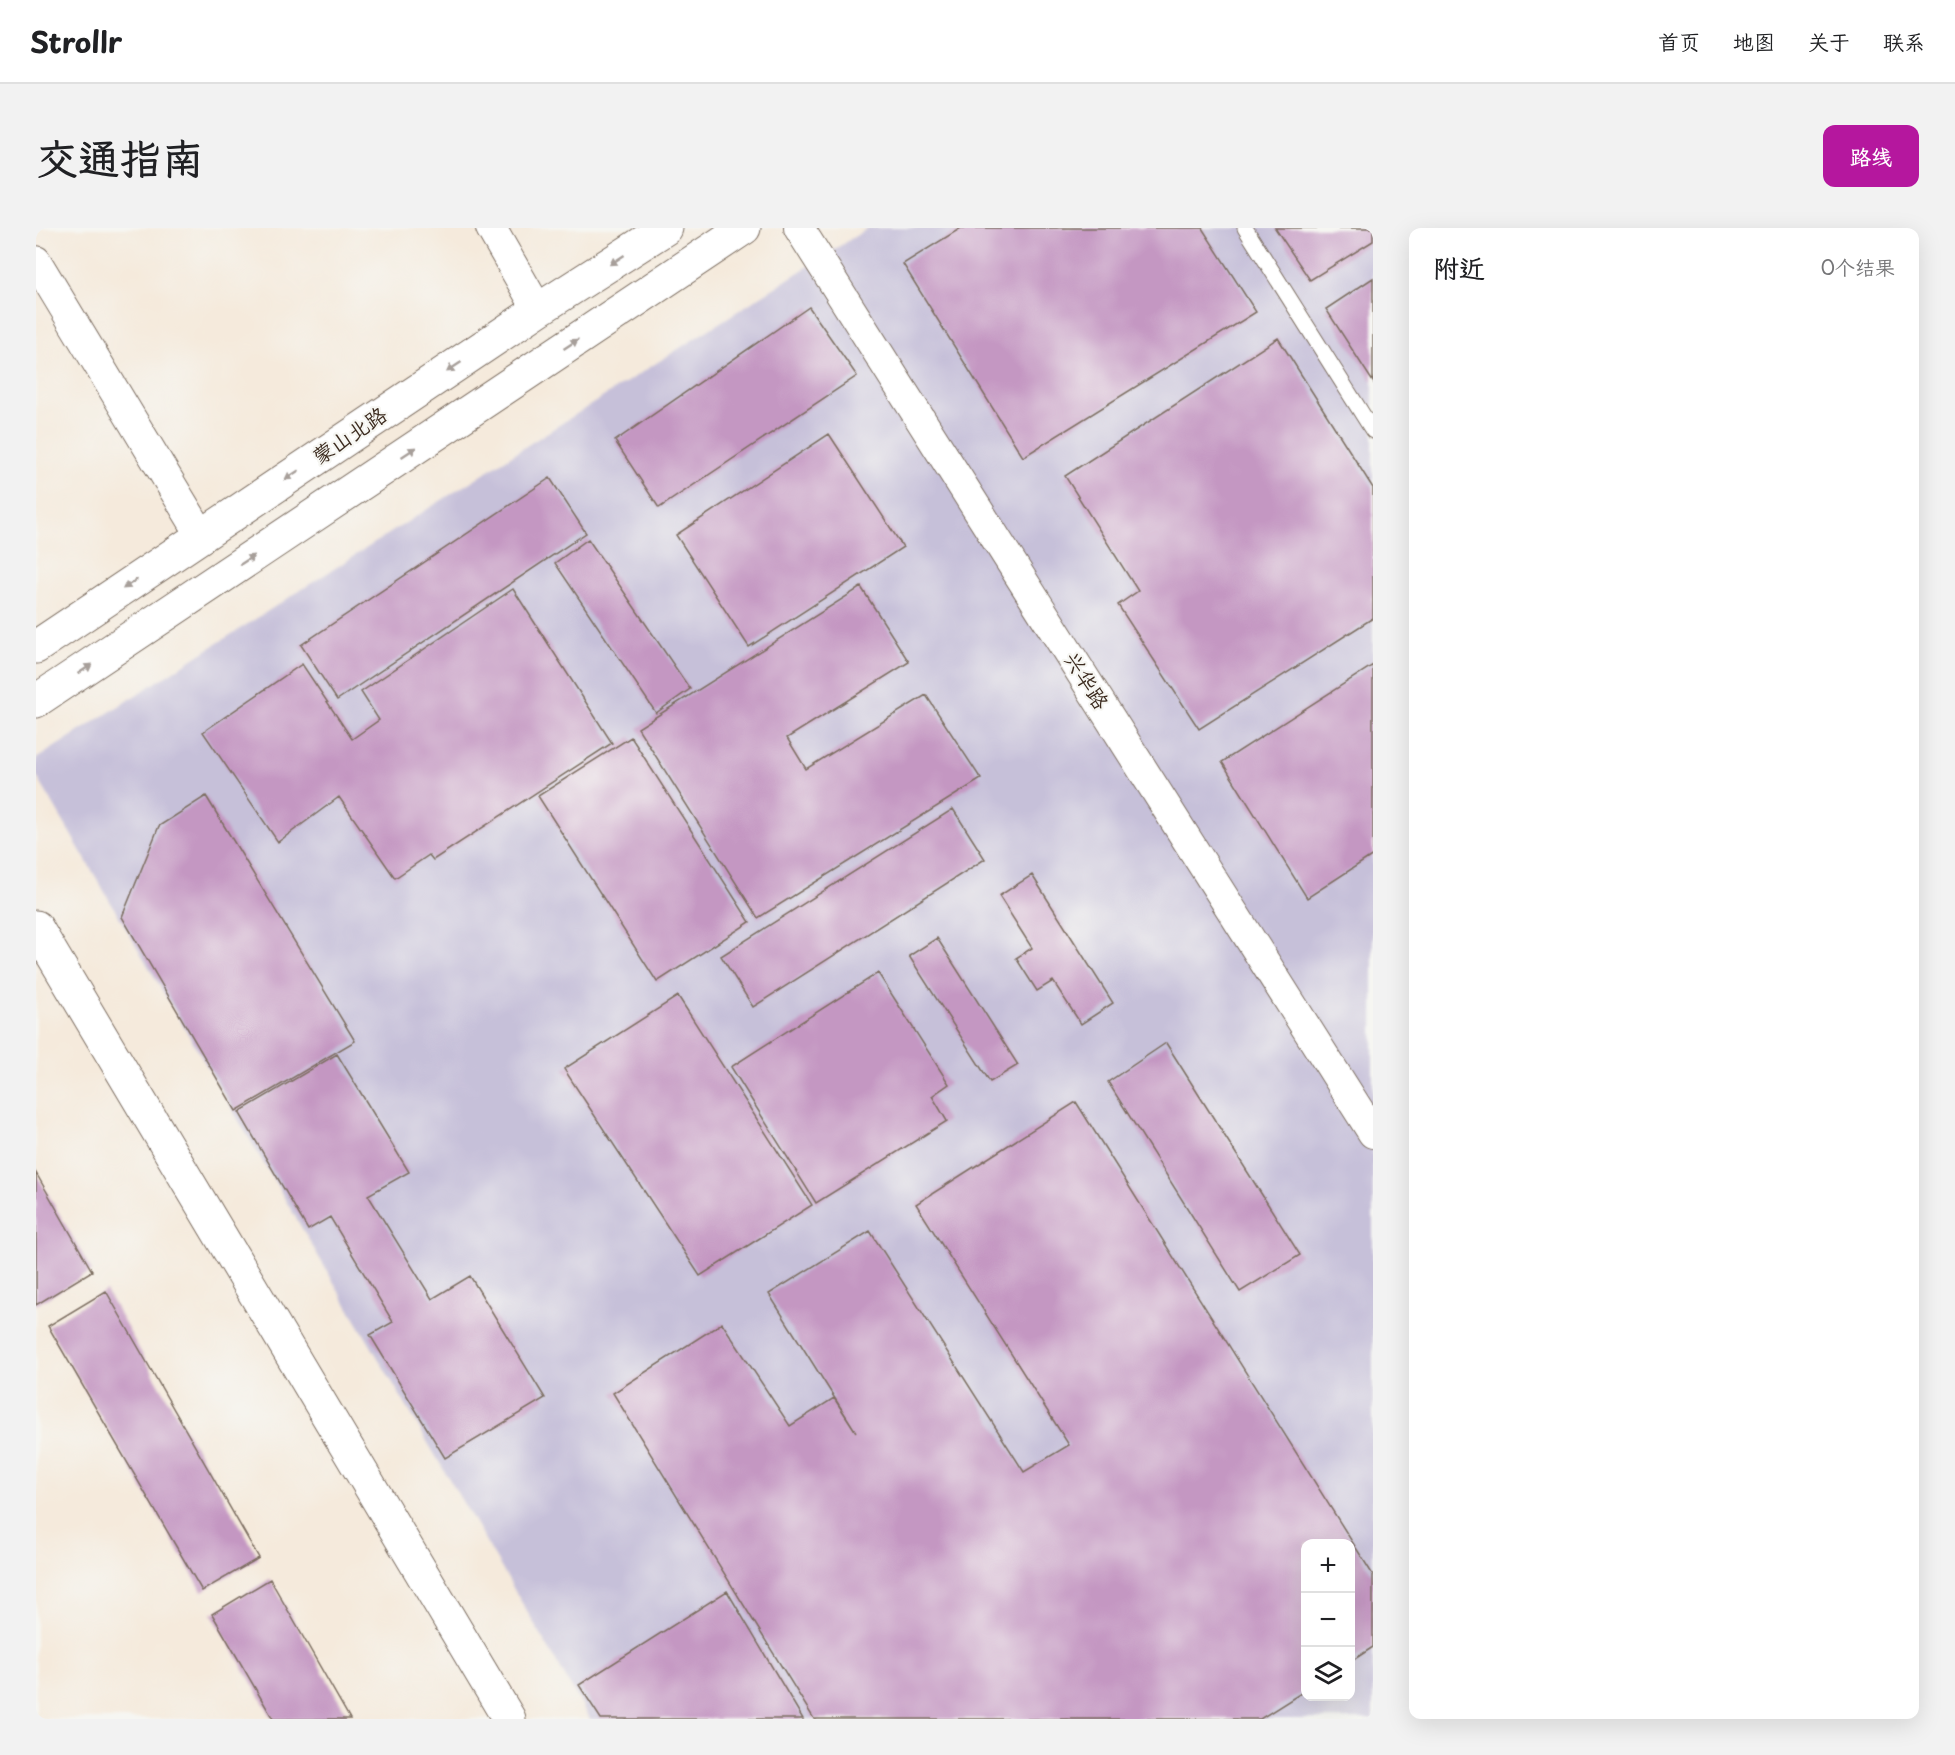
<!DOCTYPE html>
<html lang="zh">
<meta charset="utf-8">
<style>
body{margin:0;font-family:"Playpen Sans","LXGW WenKai TC",sans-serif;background:#f2f2f2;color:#202124}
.controls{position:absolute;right:18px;bottom:18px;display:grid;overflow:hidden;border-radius:12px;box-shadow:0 6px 24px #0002}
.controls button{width:54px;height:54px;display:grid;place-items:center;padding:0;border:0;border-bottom:2px solid #e0e0e0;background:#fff;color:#202124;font:30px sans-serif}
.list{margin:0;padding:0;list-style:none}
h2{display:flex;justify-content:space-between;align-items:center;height:78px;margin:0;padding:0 24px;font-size:26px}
h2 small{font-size:20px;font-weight:400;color:#757577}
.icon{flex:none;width:33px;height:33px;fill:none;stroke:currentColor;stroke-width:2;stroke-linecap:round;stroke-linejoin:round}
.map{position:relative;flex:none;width:1337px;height:1491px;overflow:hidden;border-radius:12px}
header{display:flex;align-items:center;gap:36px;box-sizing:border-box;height:84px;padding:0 30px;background:#fff;border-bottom:2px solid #e0e0e0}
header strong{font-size:28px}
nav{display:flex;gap:33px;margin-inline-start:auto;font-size:21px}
.intro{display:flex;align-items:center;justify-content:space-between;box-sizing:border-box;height:144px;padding:0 36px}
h1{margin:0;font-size:42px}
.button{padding:15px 27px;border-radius:12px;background:#b5179e;color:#fff;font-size:21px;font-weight:700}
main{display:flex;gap:36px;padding:0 36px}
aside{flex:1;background:#fff;border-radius:12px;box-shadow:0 6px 24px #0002}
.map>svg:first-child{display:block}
.industrial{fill:#c6c0d9;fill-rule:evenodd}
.building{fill:#c497c2}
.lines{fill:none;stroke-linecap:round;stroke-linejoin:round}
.service-casing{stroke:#7c6d60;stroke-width:17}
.minor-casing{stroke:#7c6d60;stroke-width:32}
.secondary-casing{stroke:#7c6d60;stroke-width:35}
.primary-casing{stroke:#7c6d60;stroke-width:35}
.service{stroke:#fff;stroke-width:15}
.minor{stroke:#fff;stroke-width:30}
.secondary{stroke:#fff;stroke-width:33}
.primary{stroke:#fff;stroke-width:33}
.oneway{fill:#a79f9a}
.labels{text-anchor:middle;stroke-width:4.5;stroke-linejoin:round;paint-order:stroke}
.street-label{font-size:21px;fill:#3b2a1e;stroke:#f6f6f2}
</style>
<header>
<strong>Strollr</strong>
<nav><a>首页</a><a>地图</a><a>关于</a><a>联系</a></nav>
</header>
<div class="intro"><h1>交通指南</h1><a class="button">路线</a></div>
<main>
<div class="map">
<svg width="1337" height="1491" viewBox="0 0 1337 1491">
<rect width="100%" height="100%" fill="#f6f6f2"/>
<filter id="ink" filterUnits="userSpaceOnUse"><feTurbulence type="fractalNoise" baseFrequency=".0167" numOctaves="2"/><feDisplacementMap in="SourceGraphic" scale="12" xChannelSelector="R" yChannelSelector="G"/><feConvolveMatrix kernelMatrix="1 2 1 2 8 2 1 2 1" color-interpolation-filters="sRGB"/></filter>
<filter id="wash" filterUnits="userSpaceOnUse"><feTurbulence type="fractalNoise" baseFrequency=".008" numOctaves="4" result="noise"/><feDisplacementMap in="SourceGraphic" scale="24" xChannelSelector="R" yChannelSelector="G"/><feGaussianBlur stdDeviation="1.35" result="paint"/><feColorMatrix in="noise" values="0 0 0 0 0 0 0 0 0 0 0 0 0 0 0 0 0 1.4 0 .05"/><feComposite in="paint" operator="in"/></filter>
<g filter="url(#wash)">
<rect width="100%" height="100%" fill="#f5eadc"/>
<path class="industrial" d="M 832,0 L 1337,0 L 1337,1491 L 554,1491 L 0,547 L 0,531 ZM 1270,1316 L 1314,1316 L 1314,1468 L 1270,1468 Z"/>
<g id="blocks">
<path class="building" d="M 925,0 L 1166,0 L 1220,84 L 987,229 L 867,36 Z
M 1239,0 L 1337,0 L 1337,13 L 1274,52 Z
M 1337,50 L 1337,154 L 1290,81 Z
M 773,79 L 821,148 L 623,280 L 579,213 Z
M 1242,110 L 1337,260 L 1337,390 L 1163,501 L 1082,377 L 1102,363 L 1029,248 Z
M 793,206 L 867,319 L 713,419 L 640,307 Z
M 514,250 L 550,305 L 301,472 L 265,417 Z
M 552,311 L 654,461 L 620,485 L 519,335 Z
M 825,359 L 873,434 L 751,510 L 770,541 L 890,467 L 945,551 L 722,690 L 602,500 Z
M 477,361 L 576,515 L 397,632 L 393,627 L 359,650 L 303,569 L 242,614 L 167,504 L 266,436 L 316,511 L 343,492 L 325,464 Z
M 1337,437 L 1337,627 L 1271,670 L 1186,534 Z
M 595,509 L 714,694 L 621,754 L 502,568 Z
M 170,568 L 319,813 L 200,883 L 86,689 L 123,598 Z
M 917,581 L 949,631 L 717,779 L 685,728 Z
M 996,647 L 1077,775 L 1045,796 L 1017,753 L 1001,763 L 980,730 L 996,720 L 963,668 Z
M 901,710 L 982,837 L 954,854 L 873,728 Z
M 842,745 L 913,856 L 896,868 L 911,893 L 780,975 L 695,839 Z
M 642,768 L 776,977 L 664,1048 L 528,841 Z
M 1130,815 L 1264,1027 L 1204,1064 L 1072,854 Z
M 301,826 L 373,944 L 332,967 L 396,1071 L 434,1048 L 509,1170 L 409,1230 L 334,1107 L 357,1094 L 294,989 L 272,1002 L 203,884 Z
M 1040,874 L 1337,1347 L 1337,1419 L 1314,1434 L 1314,1316 L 1270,1316 L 1270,1462 L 1224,1491 L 778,1491 L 577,1165 L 686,1095 L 754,1198 L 798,1170 L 820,1204 L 733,1066 L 834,1003 L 988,1244 L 1033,1217 L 880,976 Z
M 0,945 L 56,1043 L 0,1077 Z
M 70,1063 L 223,1330 L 166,1363 L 12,1098 Z
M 234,1351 L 314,1491 L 237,1491 L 176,1386 Z
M 691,1363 L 767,1491 L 565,1491 L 543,1457 Z"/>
</g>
</g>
<g filter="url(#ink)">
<use href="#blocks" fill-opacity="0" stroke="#7c6d60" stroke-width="1.5"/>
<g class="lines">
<defs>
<path id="service" d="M 1209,0 L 1337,203"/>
<path id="minor" d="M 455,0 L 502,82
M 763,0 L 1337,905
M 0,33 L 166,308"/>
<path id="secondary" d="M 0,699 L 473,1491"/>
<path id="primary" d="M 0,419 L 502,82 L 630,0
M 0,473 L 708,0"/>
</defs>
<use href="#service" class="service-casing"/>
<use href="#minor" class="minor-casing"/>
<use href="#secondary" class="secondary-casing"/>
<use href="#primary" class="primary-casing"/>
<use href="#service" class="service"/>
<use href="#minor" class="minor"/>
<use href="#secondary" class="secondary"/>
<use href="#primary" class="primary"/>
</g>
<defs><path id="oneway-solid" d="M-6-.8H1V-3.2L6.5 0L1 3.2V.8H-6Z" transform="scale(1.5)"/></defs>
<g class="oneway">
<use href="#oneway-solid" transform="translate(581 32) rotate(147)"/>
<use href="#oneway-solid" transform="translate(535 116) rotate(-34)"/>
<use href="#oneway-solid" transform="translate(418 139) rotate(146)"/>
<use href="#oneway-solid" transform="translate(373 224) rotate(-34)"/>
<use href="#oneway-solid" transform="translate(256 247) rotate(146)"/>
<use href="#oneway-solid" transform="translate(211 332) rotate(-34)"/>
<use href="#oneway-solid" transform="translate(94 356) rotate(146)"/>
<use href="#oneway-solid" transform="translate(49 441) rotate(-34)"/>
</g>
</g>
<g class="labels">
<g class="street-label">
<text transform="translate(314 208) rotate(-34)" y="7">蒙山北路</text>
<text transform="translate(1050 453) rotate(58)" y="7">兴华路</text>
</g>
</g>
</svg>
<div class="controls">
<button>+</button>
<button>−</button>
<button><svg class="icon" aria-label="layers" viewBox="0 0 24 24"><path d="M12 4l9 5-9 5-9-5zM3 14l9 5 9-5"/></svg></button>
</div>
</div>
<aside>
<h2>附近<small>0个结果</small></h2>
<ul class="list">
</ul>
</aside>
</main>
